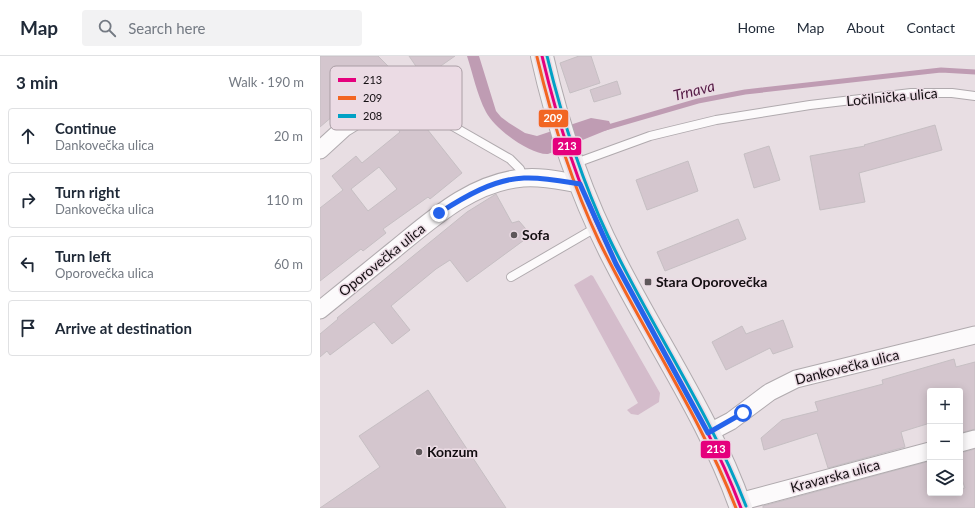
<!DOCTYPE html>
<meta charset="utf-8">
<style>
body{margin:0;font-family:Lato,sans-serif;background:#f2f2f3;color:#1f2937}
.controls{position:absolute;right:12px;bottom:12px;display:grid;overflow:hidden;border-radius:4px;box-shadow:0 2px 10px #0003}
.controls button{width:36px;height:36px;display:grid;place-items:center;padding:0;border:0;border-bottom:1px solid #e0e1e3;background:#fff;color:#1f2937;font:20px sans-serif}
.stop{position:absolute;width:12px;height:12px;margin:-9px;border:3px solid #2563eb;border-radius:50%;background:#fff}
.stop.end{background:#2563eb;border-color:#fff;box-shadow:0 1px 4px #0008}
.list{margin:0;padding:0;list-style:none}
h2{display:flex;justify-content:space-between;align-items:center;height:52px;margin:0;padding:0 16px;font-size:17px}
h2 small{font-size:13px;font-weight:400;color:#747a83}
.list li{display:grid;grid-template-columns:26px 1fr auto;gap:12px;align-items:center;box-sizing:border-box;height:56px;margin:0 8px 8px;padding:0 8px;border:1px solid #e0e1e3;border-radius:4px}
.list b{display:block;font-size:15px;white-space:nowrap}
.list p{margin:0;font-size:13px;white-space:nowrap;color:#747a83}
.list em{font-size:13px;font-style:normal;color:#747a83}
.icon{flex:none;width:22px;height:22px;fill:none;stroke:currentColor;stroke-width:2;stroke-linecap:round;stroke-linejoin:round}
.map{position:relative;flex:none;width:655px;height:452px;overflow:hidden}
header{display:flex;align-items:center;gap:24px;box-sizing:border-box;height:56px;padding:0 20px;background:#fff;border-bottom:1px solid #e0e1e3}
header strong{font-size:19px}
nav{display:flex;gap:22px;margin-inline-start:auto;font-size:14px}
.search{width:280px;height:36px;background:#f2f2f3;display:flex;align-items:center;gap:10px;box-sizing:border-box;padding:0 14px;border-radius:4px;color:#747a83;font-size:15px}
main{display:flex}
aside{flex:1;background:#fff}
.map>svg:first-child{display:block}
.green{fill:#d4bccb}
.water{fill:#bf9cb3}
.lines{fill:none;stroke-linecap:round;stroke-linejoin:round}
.stream{stroke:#bf9cb3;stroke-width:5}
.building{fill:#d4c6ce;stroke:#c6bfc3;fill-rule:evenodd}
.lane-casing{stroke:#b0aaae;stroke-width:10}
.street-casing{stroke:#b0aaae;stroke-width:19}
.secondary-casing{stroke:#b0aaae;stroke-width:24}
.lane{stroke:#fcfafb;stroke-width:8}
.street{stroke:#fcfafb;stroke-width:17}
.secondary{stroke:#f2eff1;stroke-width:22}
.bus-1-casing{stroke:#ebdbe4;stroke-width:6}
.bus-2-casing{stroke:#ebdbe4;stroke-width:6}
.bus-3-casing{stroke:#ebdbe4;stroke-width:6}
.bus-1{stroke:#e5007d;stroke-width:3}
.bus-2{stroke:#f26522;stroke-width:3}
.bus-3{stroke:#01a1c5;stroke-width:3}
.route{stroke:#2563eb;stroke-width:5}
.poi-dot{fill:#5e575a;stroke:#ebdbe4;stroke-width:1.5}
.labels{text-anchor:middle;stroke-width:3;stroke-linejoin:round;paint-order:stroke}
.street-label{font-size:14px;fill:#130e11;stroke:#ebdbe4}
.poi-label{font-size:14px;font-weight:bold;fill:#130e11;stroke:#ebdbe4;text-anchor:start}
.water-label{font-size:15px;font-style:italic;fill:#541b45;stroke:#ebdbe4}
.key{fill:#ebdbe4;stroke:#aa9ea5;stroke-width:1}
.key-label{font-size:11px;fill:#130e11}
.line-badge{stroke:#ebdbe4;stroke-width:1.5}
.badge-label{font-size:11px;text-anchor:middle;font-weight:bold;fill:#fff}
</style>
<header>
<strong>Map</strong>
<div class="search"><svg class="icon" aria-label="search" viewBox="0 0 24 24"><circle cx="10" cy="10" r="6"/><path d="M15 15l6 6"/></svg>Search here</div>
<nav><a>Home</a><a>Map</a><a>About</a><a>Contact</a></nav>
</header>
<main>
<aside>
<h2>3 min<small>Walk · 190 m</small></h2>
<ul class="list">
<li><svg class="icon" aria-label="ahead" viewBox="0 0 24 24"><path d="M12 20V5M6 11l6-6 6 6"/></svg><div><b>Continue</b><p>Dankovečka ulica</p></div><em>20 m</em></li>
<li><svg class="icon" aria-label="right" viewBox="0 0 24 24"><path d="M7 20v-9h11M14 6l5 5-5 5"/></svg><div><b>Turn right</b><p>Dankovečka ulica</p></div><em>110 m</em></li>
<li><svg class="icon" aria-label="left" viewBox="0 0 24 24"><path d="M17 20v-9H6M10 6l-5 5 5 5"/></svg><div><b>Turn left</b><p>Oporovečka ulica</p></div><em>60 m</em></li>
<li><svg class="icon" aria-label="arrive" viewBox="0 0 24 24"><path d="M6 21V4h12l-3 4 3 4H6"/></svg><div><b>Arrive at destination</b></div></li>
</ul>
</aside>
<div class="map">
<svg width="655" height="452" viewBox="0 0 655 452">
<rect width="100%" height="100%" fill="#e8dee3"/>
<path class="green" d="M 271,219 L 273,220 L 340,337 L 339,346 L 318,359 L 311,358 L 307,354 L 318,347 L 254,229 Z"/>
<path class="water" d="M 147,0 L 159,0 L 176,55 L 181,61 L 189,67 L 205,77 L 217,80 L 271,62 L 289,65 L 292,72 L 228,98 C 210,99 174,72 166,56 C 157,39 153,18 147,0 Z"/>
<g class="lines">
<path class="stream" d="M 285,72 L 378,45 L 425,36 L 621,14 L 655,16"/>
</g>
<path class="building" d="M 0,0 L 58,0 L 69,11 L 58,21 L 66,30 L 55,40 L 47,31 L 0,71 Z
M 89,0 L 135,0 L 115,14 L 132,49 L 125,53 Z
M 259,0 L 271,0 L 280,27 L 250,37 L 240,7 Z
M 297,25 L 301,38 L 274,46 L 270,34 Z
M 88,49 L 142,117 L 110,143 L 108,141 L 63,173 L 66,177 L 43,195 L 41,193 L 0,225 L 0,152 L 23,134 L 12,120 L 36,100 L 42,107 L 80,76 L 70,63 ZM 59,111 L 77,133 L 48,155 L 31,133 Z
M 615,69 L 622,94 L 539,117 L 545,146 L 500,154 L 490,100 L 545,90 L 544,89 Z
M 449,90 L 460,124 L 434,132 L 424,98 Z
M 368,105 L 378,135 L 327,154 L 316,124 Z
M 176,138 L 192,167 L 199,165 L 211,179 L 147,226 L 130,204 L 116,213 L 71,250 L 90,274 L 72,288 L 54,266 L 10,299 L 7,295 L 0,301 L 0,278 L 18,263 L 17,262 L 147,156 Z
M 418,163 L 426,183 L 345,215 L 337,196 Z
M 463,264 L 473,291 L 453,298 L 450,292 L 406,314 L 392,286 L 422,270 L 426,278 Z
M 634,303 L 636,311 L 655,306 L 655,373 L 640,377 L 640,335 L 610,335 L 610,367 L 581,376 L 585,391 L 508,412 L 497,377 L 444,394 L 441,382 L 462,364 L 498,355 L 495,346 L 563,328 L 562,324 Z
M 108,334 L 186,452 L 0,452 L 60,411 L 39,380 Z
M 655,393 L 655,452 L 443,452 L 443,450 L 610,405 L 610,437 L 640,437 L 640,433 L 645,432 L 640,418 L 640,397 Z"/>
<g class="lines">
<defs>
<path id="lane" d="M 115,60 L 190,103 L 200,113 L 203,122
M 253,108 L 330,80 L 396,64 L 490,49 L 591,37 L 632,37 L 655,40
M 191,221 L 277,171"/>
<path id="street" d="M 0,94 L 24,72 L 89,32
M 0,254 C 25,234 49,214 74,194 C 111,164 152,126 203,122 C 222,120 241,125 260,128
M 388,377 L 411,365 L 450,336 L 476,323 L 655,279
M 640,387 L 655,383
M 419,446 L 610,395"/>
<path id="secondary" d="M 222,0 C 238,72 262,142 296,207 C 338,289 391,366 421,452"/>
</defs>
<use href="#lane" class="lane-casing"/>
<use href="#street" class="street-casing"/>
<use href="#secondary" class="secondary-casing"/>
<use href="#lane" class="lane"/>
<use href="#street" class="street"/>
<use href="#secondary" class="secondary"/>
<defs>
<path id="bus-1" d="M 222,0 C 237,63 256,125 284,183 C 328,274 385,357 421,452"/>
<path id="bus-2" d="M 217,1 C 232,64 251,126 279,185 C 323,275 379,358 416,452"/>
<path id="bus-3" d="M 227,0 C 242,62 261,123 288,180 C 332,272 389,355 426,450"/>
</defs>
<use href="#bus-1" class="bus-1-casing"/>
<use href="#bus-2" class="bus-2-casing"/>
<use href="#bus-3" class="bus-3-casing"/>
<use href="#bus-1" class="bus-1"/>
<use href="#bus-2" class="bus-2"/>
<use href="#bus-3" class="bus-3"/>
</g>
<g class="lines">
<path class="route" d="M 119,157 C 144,141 174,123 204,122 C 223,121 242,125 260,128 L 296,208 L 388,377 L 423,357"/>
</g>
<g class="poi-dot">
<circle cx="194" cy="179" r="4"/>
<rect x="324" y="222" width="8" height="8" rx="2"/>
<circle cx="99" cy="396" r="4"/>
</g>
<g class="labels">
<g class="street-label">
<text transform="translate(572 41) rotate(-5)" y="5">Ločilnička ulica</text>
<text transform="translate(62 204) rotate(-39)" y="5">Oporovečka ulica</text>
<text transform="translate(527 311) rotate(-14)" y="5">Dankovečka ulica</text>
<text transform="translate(515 420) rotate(-15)" y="5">Kravarska ulica</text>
</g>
<g class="poi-label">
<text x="202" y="184">Sofa</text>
<text x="336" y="231">Stara Oporovečka</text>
<text x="107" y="401">Konzum</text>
</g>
<g class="water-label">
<text transform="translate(374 35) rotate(-14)" y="5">Trnava</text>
</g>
</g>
<rect x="10" y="10" width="132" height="64" rx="6" class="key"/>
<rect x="18" y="22" width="18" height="4" fill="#e5007d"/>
<rect x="18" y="40" width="18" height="4" fill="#f26522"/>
<rect x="18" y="58" width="18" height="4" fill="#01a1c5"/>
<g class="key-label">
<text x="43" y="28">213</text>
<text x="43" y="46">209</text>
<text x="43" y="64">208</text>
</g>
<g class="line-badge">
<rect x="218" y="53" width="31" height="19" rx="4" fill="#f26522"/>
<rect x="232" y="81" width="30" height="19" rx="4" fill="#e5007d"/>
<rect x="380" y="384" width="31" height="19" rx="4" fill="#e5007d"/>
</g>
<g class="badge-label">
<text x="233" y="66">209</text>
<text x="247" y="94">213</text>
<text x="396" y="397">213</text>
</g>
</svg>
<div class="controls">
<button>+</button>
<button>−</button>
<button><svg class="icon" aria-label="layers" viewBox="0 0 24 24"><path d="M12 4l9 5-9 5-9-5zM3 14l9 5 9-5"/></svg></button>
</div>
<div class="stop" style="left:423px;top:357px"></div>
<div class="stop end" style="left:119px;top:157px"></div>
</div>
</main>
